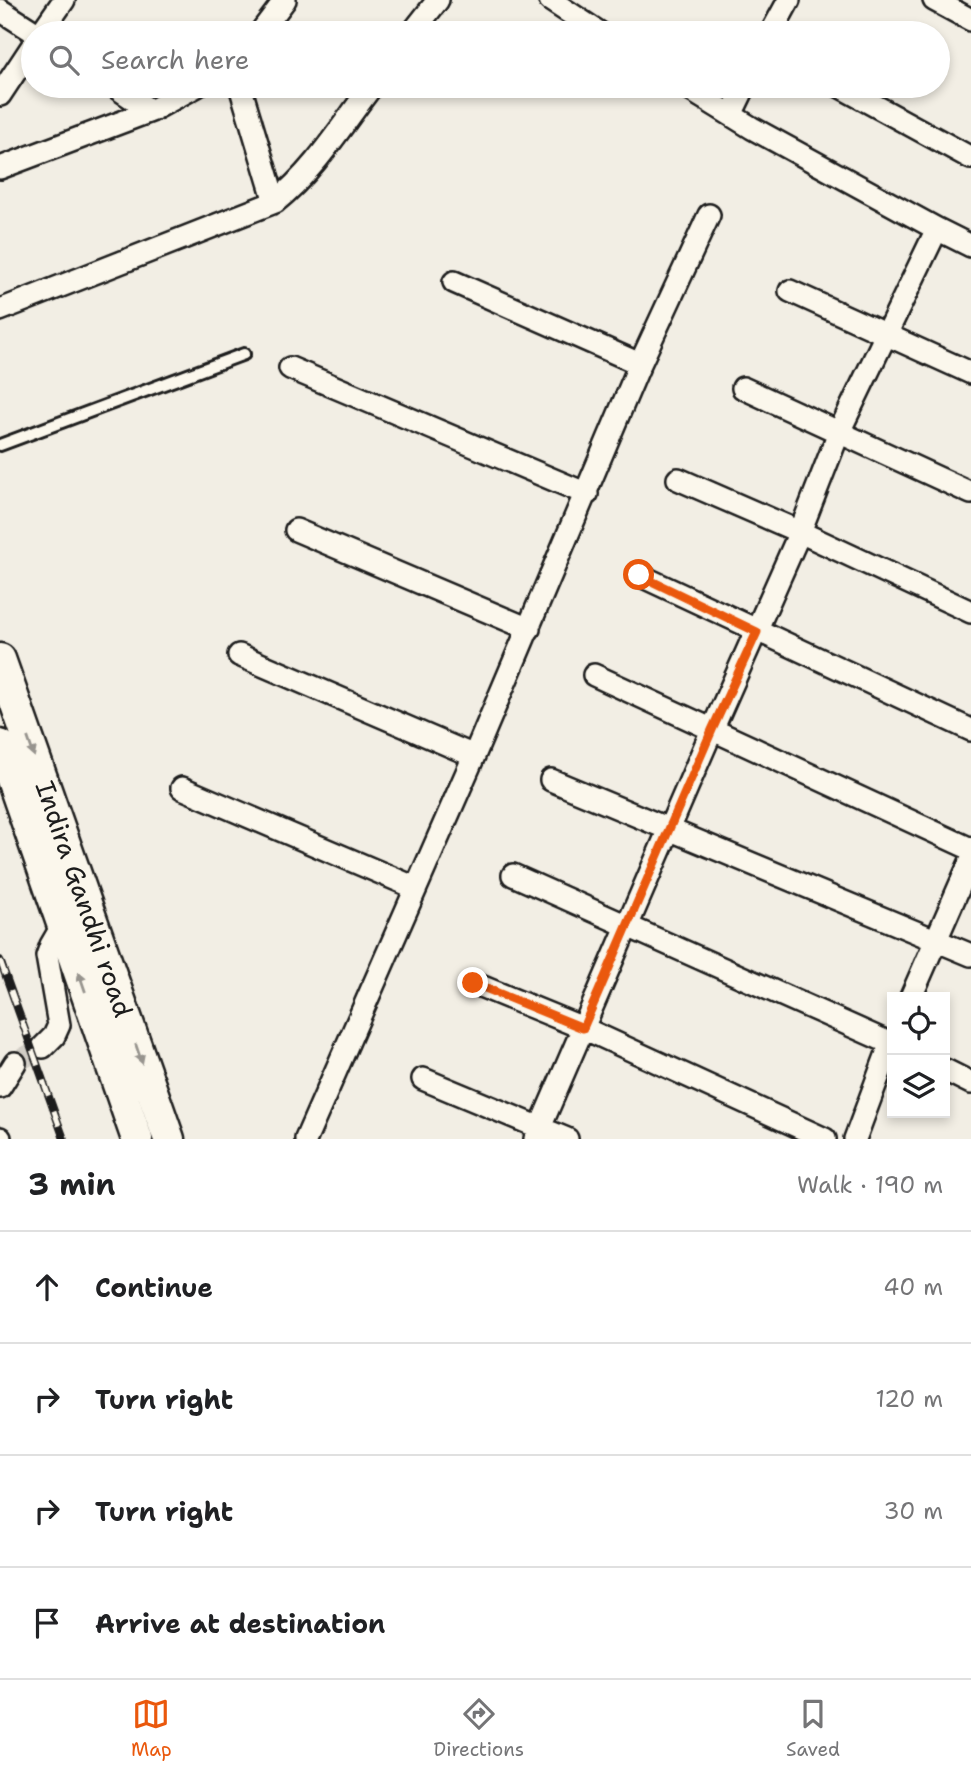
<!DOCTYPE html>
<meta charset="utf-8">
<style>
body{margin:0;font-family:"Shantell Sans",sans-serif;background:#f2f2f2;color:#202124}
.controls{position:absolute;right:21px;bottom:21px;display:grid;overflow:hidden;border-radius:0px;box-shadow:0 4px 10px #0003}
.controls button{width:63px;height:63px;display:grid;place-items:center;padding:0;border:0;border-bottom:2px solid #e0e0e0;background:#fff;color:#202124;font:35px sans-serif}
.stop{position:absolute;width:21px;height:21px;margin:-16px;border:5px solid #ea580c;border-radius:50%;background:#fff}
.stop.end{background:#ea580c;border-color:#fff;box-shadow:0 2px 7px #0008}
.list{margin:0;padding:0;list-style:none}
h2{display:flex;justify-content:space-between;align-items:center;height:91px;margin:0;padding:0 28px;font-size:30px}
h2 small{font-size:23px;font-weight:400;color:#757577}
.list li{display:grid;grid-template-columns:46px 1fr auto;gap:21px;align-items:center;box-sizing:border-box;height:112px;padding:0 28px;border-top:2px solid #e0e0e0}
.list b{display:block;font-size:26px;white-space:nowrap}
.list em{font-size:23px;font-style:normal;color:#757577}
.icon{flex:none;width:38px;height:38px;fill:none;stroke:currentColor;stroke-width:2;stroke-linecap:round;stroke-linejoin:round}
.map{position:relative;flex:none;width:971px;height:1139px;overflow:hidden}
.search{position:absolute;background:#fff;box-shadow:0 4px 10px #0003;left:21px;right:21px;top:21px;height:77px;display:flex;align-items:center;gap:18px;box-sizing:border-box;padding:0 24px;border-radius:38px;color:#757577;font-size:26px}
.sheet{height:539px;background:#fff}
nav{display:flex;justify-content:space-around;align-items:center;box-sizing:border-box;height:98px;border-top:2px solid #e0e0e0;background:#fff;font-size:19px;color:#757577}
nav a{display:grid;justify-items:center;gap:4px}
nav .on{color:#ea580c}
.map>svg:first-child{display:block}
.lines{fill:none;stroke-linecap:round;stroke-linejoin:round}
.minor-tunnel{stroke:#d2cec6;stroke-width:21;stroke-dasharray:21 10;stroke-linecap:butt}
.service-casing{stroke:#1c1c1c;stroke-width:16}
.minor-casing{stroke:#1c1c1c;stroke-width:26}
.secondary-casing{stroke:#1c1c1c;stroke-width:35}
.service{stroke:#fbf7ec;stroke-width:10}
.minor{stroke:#fbf7ec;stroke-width:21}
.secondary{stroke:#fbf7ec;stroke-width:30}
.rail-casing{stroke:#1c1c1c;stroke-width:8}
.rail{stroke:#fbf7ec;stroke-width:5;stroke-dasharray:16;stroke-linecap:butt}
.oneway{fill:#97948e}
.route{stroke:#ea580c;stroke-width:9}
.labels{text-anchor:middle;stroke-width:5;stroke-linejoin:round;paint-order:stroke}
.street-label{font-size:26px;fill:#1c1c1c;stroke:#fbf7ec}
</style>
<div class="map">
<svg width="971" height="1139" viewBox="0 0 971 1139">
<rect width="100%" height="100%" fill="#f2eee4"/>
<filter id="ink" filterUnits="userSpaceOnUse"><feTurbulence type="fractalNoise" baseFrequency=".0143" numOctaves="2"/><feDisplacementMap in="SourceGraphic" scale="14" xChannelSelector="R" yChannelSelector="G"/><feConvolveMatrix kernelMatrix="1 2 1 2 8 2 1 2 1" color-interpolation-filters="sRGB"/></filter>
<g filter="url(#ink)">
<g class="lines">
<path class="minor-tunnel" d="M 15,1063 L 43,1047"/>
<defs>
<path id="service" d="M 0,445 L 244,354"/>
<path id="minor" d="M 550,0 L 600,33
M 934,0 L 971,20
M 0,10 L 36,33
M 41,33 L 64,0
M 260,33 L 285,0
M 412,33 L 438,0
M 771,33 L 789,0
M 114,86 L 151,111
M 240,86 L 275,202
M 684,86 L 752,128 L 937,229
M 839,86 L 971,158
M 0,95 L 33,45
M 731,115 L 745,86
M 0,168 L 151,111 L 197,86
M 454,282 L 640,364
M 790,291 L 971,373
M 0,310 L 275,202 C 314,171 342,125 372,86
M 290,368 L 587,494
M 743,388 L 971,493
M 678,479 L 800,532 L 839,432 L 937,229 L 971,246
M 296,530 L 529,629
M 639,575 L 971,730
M 239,655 L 474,756
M 594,675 L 971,849
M 551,780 L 971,955
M 182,788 L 416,888
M 513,875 L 892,1044
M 473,983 L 583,1028 L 825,1139
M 911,997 L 971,860
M 43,1047 L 54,1036 L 59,1025 L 47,956 L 51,945 L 62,926
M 945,1070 L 971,1083
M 423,1079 L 567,1139
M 0,1087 L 15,1063
M 0,1138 L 0,1139
M 306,1139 L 474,756 L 640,364 L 709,215
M 535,1139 L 712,730 L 800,532 L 971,612
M 855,1139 L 892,1040"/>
<path id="secondary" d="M 0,659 L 169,1139
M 0,745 L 137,1139"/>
</defs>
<use href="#service" class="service-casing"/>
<use href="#minor" class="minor-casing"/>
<use href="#secondary" class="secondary-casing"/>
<use href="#service" class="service"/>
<use href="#minor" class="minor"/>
<use href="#secondary" class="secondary"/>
<defs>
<path id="rail" d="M 0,960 L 64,1139"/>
</defs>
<use href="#rail" class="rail-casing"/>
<use href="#rail" class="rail"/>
</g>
<defs><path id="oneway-solid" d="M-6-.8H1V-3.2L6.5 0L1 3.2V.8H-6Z" transform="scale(1.75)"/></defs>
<g class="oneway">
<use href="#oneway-solid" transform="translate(31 747) rotate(71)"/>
<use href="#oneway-solid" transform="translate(82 982) rotate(-109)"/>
<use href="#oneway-solid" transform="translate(139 1054) rotate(71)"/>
</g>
</g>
<g class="lines" filter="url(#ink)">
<path class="route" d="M 473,983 L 583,1028 L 712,730 L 757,632 L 639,575"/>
</g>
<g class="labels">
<g class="street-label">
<text transform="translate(84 899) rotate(71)" y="9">Indira Gandhi road</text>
</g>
</g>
</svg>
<div class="controls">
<button><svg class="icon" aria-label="locate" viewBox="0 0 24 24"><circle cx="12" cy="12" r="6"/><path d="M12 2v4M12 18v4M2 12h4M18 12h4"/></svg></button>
<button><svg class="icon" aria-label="layers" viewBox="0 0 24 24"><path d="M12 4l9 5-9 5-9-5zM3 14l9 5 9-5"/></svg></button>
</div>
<div class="stop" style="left:639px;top:575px"></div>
<div class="stop end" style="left:473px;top:983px"></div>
<div class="search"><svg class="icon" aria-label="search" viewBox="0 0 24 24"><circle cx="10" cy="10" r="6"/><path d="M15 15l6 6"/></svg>Search here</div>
</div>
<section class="sheet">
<h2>3 min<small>Walk · 190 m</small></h2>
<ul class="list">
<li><svg class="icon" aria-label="ahead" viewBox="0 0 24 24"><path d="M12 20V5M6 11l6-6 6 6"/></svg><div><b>Continue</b></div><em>40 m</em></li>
<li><svg class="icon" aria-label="right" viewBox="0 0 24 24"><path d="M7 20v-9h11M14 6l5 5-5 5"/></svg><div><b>Turn right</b></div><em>120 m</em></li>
<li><svg class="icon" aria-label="right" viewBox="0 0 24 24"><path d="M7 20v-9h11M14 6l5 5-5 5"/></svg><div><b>Turn right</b></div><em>30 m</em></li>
<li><svg class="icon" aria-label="arrive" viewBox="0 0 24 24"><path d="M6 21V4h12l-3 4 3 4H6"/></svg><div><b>Arrive at destination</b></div></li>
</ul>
</section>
<nav>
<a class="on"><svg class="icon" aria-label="map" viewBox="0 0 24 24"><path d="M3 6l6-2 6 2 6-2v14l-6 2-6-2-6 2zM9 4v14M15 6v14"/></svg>Map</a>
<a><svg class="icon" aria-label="directions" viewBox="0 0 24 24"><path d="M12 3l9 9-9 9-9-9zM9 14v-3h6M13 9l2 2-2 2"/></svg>Directions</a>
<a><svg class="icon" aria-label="saved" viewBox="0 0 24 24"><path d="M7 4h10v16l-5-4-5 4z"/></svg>Saved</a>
</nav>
